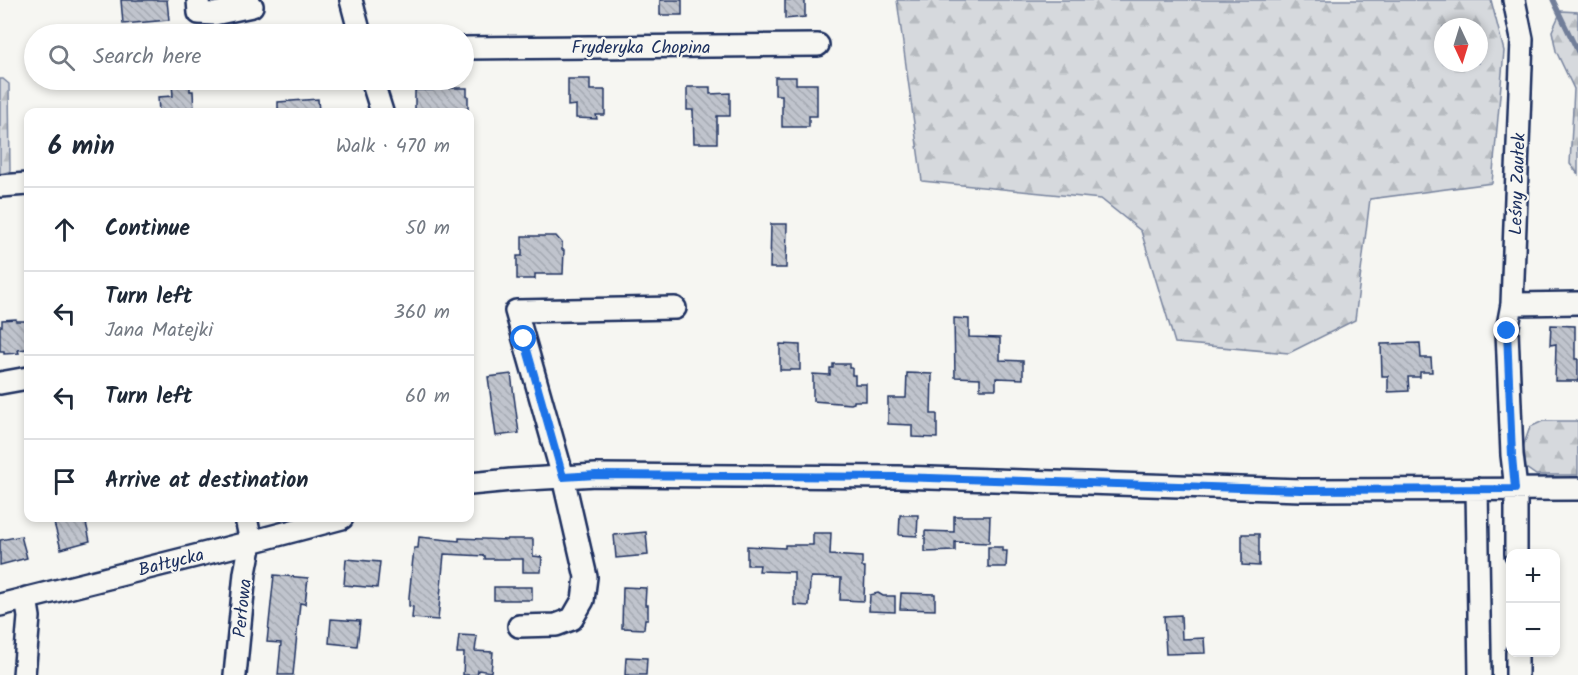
<!DOCTYPE html>
<meta charset="utf-8">
<style>
body{margin:0;font-family:Kalam,sans-serif;background:#f2f2f3;color:#1f2937}
.controls{position:absolute;right:18px;bottom:18px;display:grid;overflow:hidden;border-radius:12px;box-shadow:0 3px 9px #0003}
.controls button{width:54px;height:54px;display:grid;place-items:center;padding:0;border:0;border-bottom:2px solid #e0e1e3;background:#fff;color:#1f2937;font:30px sans-serif}
.compass{position:absolute;left:1434px;top:18px;width:54px;height:54px;border-radius:50%;background:#fff;box-shadow:0 3px 9px #0003;rotate:176deg}
.stop{position:absolute;width:18px;height:18px;margin:-14px;border:4px solid #1a73e8;border-radius:50%;background:#fff}
.stop.end{background:#1a73e8;border-color:#fff;box-shadow:0 2px 6px #0008}
.list{margin:0;padding:0;list-style:none}
h2{display:flex;justify-content:space-between;align-items:center;height:78px;margin:0;padding:0 24px;font-size:26px}
h2 small{font-size:20px;font-weight:400;color:#747a83}
.list li{display:grid;grid-template-columns:39px 1fr auto;gap:18px;align-items:center;box-sizing:border-box;height:84px;padding:0 24px;border-top:2px solid #e0e1e3}
.list b{display:block;font-size:22px;white-space:nowrap}
.list p{margin:0;font-size:20px;white-space:nowrap;color:#747a83}
.list em{font-size:20px;font-style:normal;color:#747a83}
.icon{flex:none;width:33px;height:33px;fill:none;stroke:currentColor;stroke-width:2;stroke-linecap:round;stroke-linejoin:round}
.map{position:relative;flex:none;width:1578px;height:675px;overflow:hidden}
.search{position:absolute;background:#fff;box-shadow:0 3px 9px #0003;left:24px;top:24px;width:450px;height:66px;display:flex;align-items:center;gap:15px;box-sizing:border-box;padding:0 21px;border-radius:33px;color:#747a83;font-size:22px}
.panel{position:absolute;background:#fff;box-shadow:0 3px 9px #0003;left:24px;top:108px;width:450px;height:414px;border-radius:12px}
.map>svg:first-child{display:block}
.forest{fill:url(#forest-firs);stroke:#78849e;stroke-width:1.5;fill-rule:evenodd}
.lines{fill:none;stroke-linecap:round;stroke-linejoin:round}
.stream{stroke:#717e99;stroke-width:5}
.building{fill:url(#building-back-hatch);stroke:#1b2f5e;stroke-width:1.5}
.minor-casing{stroke:#1b2f5e;stroke-width:26}
.minor{stroke:#f6f6f2;stroke-width:21}
.route{stroke:#1a73e8;stroke-width:8}
.labels{text-anchor:middle;stroke-width:4.5;stroke-linejoin:round;paint-order:stroke}
.street-label{font-size:18px;fill:#1b2f5e;stroke:#f6f6f2}
</style>
<div class="map">
<svg width="1578" height="675" viewBox="0 0 1578 675">
<defs>
<pattern id="forest-firs" width="22" height="20" patternUnits="userSpaceOnUse" patternTransform="scale(1.5)"><rect width="22" height="20" fill="#d6d9dd"/><path d="M5 1l3.5 6h-7zM16 11l3.5 6h-7z" fill="#b7bbc0"/></pattern>
<pattern id="building-back-hatch" width="6" height="6" patternUnits="userSpaceOnUse" patternTransform="scale(1.5)"><rect width="6" height="6" fill="#c0c4cd"/><path d="M-1 5l2 2M0 0l6 6M5-1l2 2" fill="none" stroke="#a4a9b2"/></pattern>
</defs>
<rect width="100%" height="100%" fill="#f6f6f2"/>
<filter id="ink" filterUnits="userSpaceOnUse"><feTurbulence type="fractalNoise" baseFrequency=".0167" numOctaves="2"/><feDisplacementMap in="SourceGraphic" scale="12" xChannelSelector="R" yChannelSelector="G"/><feConvolveMatrix kernelMatrix="1 2 1 2 8 2 1 2 1" color-interpolation-filters="sRGB"/></filter>
<g filter="url(#ink)">
<path class="forest" d="M 897,0 L 1491,0 L 1504,51 L 1492,183 L 1370,199 L 1355,320 L 1289,353 L 1175,343 L 1141,231 L 1101,199 L 922,181 ZM 1443,27 L 1479,27 L 1479,63 L 1443,63 Z
M 1561,11 L 1578,12 L 1578,174 L 1570,164 L 1574,89 L 1556,51 L 1552,31 Z
M 0,79 L 3,79 L 9,84 L 10,171 L 0,175 Z
M 1543,421 L 1578,421 L 1578,475 L 1536,475 L 1526,468 L 1523,447 L 1530,427 Z"/>
<g class="lines">
<path class="stream" d="M 1553,0 L 1578,52"/>
</g>
<path class="building" d="M 121,0 L 167,0 L 169,20 L 123,24 Z
M 660,0 L 682,0 L 682,15 L 660,15 Z
M 785,0 L 805,0 L 805,17 L 785,19 Z
M 775,77 L 796,77 L 796,84 L 817,84 L 817,116 L 809,116 L 809,127 L 782,127 L 782,95 L 775,95 Z
M 568,79 L 590,79 L 590,90 L 605,90 L 605,115 L 596,115 L 597,119 L 576,118 L 576,105 L 568,106 Z
M 190,82 L 190,91 L 193,91 L 194,112 L 159,112 L 158,97 L 173,96 L 172,84 Z
M 687,87 L 710,87 L 710,94 L 730,93 L 730,116 L 717,116 L 717,143 L 694,143 L 693,110 L 687,110 Z
M 432,88 L 467,88 L 467,96 L 468,96 L 468,112 L 415,112 L 415,90 L 432,90 Z
M 318,99 L 319,112 L 278,112 L 278,102 Z
M 771,224 L 787,224 L 786,268 L 770,268 Z
M 522,236 L 556,236 L 562,243 L 562,250 L 564,250 L 563,274 L 535,274 L 535,279 L 517,279 L 517,256 L 522,256 Z
M 954,318 L 969,319 L 969,337 L 1000,338 L 1000,360 L 1023,361 L 1023,379 L 996,378 L 996,389 L 980,389 L 980,378 L 955,377 Z
M 16,319 L 16,321 L 27,321 L 28,349 L 18,350 L 19,353 L 4,354 L 4,351 L 0,351 L 0,326 L 2,326 L 2,320 Z
M 1551,325 L 1575,326 L 1575,359 L 1578,359 L 1578,381 L 1555,381 L 1556,344 L 1550,345 Z
M 1420,343 L 1421,358 L 1431,358 L 1432,372 L 1420,372 L 1420,377 L 1408,377 L 1409,391 L 1388,392 L 1388,376 L 1382,376 L 1381,344 Z
M 780,344 L 800,345 L 800,370 L 780,370 Z
M 833,364 L 849,364 L 849,368 L 852,368 L 852,375 L 855,375 L 855,384 L 866,384 L 866,401 L 854,401 L 854,403 L 851,404 L 813,401 L 813,374 L 830,375 L 830,368 L 833,368 Z
M 907,373 L 932,374 L 931,414 L 937,414 L 937,438 L 912,437 L 912,425 L 888,424 L 888,398 L 906,398 Z
M 511,374 L 519,433 L 496,436 L 488,377 Z
M 900,515 L 918,515 L 917,536 L 899,535 Z
M 954,516 L 990,516 L 989,543 L 955,542 L 955,551 L 925,552 L 925,531 L 954,532 Z
M 75,518 L 85,518 L 90,541 L 61,549 L 54,523 Z
M 646,532 L 648,555 L 616,558 L 614,535 Z
M 813,533 L 831,533 L 830,555 L 862,557 L 862,567 L 865,567 L 864,601 L 840,600 L 841,578 L 811,577 L 811,579 L 810,579 L 809,606 L 794,605 L 794,572 L 759,571 L 760,565 L 747,565 L 747,546 L 785,548 L 785,545 L 813,545 Z
M 1242,534 L 1259,534 L 1259,566 L 1242,565 Z
M 21,536 L 27,558 L 0,565 L 0,540 Z
M 419,537 L 459,541 L 459,538 L 507,540 L 507,539 L 533,539 L 533,556 L 542,557 L 541,572 L 523,572 L 523,559 L 485,559 L 485,556 L 444,554 L 438,620 L 412,618 L 413,607 L 409,606 L 409,597 L 414,548 L 418,548 Z
M 988,547 L 1002,547 L 1002,551 L 1007,551 L 1006,567 L 988,567 Z
M 346,559 L 380,562 L 377,588 L 344,585 Z
M 274,575 L 308,578 L 305,604 L 300,603 L 293,675 L 278,675 L 281,643 L 267,642 Z
M 494,587 L 532,587 L 532,600 L 494,600 Z
M 623,587 L 646,588 L 645,605 L 648,605 L 648,619 L 645,619 L 644,629 L 622,628 Z
M 878,593 L 883,596 L 895,596 L 895,612 L 869,611 L 870,595 Z
M 901,593 L 935,594 L 935,610 L 900,609 Z
M 1181,615 L 1182,639 L 1204,638 L 1205,653 L 1166,654 L 1164,616 Z
M 331,619 L 360,621 L 357,646 L 329,643 Z
M 459,635 L 477,636 L 475,651 L 493,652 L 491,672 L 478,670 L 477,675 L 463,675 L 464,653 L 457,653 Z
M 626,657 L 647,658 L 646,675 L 625,675 Z"/>
<g class="lines">
<defs>
<path id="minor" d="M 198,0 L 199,13 L 214,14 L 252,6
M 351,0 L 360,34
M 1514,0 L 1522,39 L 1512,304 L 1578,303
M 464,48 L 818,45
M 372,80 L 382,112
M 0,186 L 28,184
M 1512,304 L 1507,331 L 1512,455 L 1516,489 L 1516,554
M 0,383 L 28,378
M 470,484 L 511,480 L 596,475 L 898,477 L 1301,490 L 1578,489
M 1477,489 L 1480,675
M 0,605 L 251,542 L 342,518
M 519,626 L 556,625 L 572,619 L 583,600 L 586,577 L 563,477 L 516,311 L 675,308
M 1517,652 L 1517,675
M 24,675 L 29,617 L 26,598
M 235,675 L 245,573 L 251,542 L 246,518"/>
</defs>
<use href="#minor" class="minor-casing"/>
<use href="#minor" class="minor"/>
</g>
</g>
<g class="lines" filter="url(#ink)">
<path class="route" d="M 524,339 L 563,477 L 596,475 L 898,477 L 1301,490 L 1515,489 L 1512,456 L 1507,331"/>
</g>
<g class="labels">
<g class="street-label">
<text x="641" y="53">Fryderyka Chopina</text>
<text transform="translate(1517 184) rotate(-88)" y="6">Leśny Zaułek</text>
<text transform="translate(171 562) rotate(-14)" y="6">Bałtycka</text>
<text transform="translate(242 608) rotate(-84)" y="6">Perłowa</text>
</g>
</g>
</svg>
<div class="controls">
<button>+</button>
<button>−</button>
</div>
<svg class="compass" viewBox="-18 -18 36 36"><path d="M0-13l5 13h-10z" fill="#e53935"/><path d="M0 13l5-13h-10z" fill="#747a83"/></svg>
<div class="stop" style="left:524px;top:339px"></div>
<div class="stop end" style="left:1507px;top:331px"></div>
<div class="search"><svg class="icon" aria-label="search" viewBox="0 0 24 24"><circle cx="10" cy="10" r="6"/><path d="M15 15l6 6"/></svg>Search here</div>
<section class="panel">
<h2>6 min<small>Walk · 470 m</small></h2>
<ul class="list">
<li><svg class="icon" aria-label="ahead" viewBox="0 0 24 24"><path d="M12 20V5M6 11l6-6 6 6"/></svg><div><b>Continue</b></div><em>50 m</em></li>
<li><svg class="icon" aria-label="left" viewBox="0 0 24 24"><path d="M17 20v-9H6M10 6l-5 5 5 5"/></svg><div><b>Turn left</b><p>Jana Matejki</p></div><em>360 m</em></li>
<li><svg class="icon" aria-label="left" viewBox="0 0 24 24"><path d="M17 20v-9H6M10 6l-5 5 5 5"/></svg><div><b>Turn left</b></div><em>60 m</em></li>
<li><svg class="icon" aria-label="arrive" viewBox="0 0 24 24"><path d="M6 21V4h12l-3 4 3 4H6"/></svg><div><b>Arrive at destination</b></div></li>
</ul>
</section>
</div>
